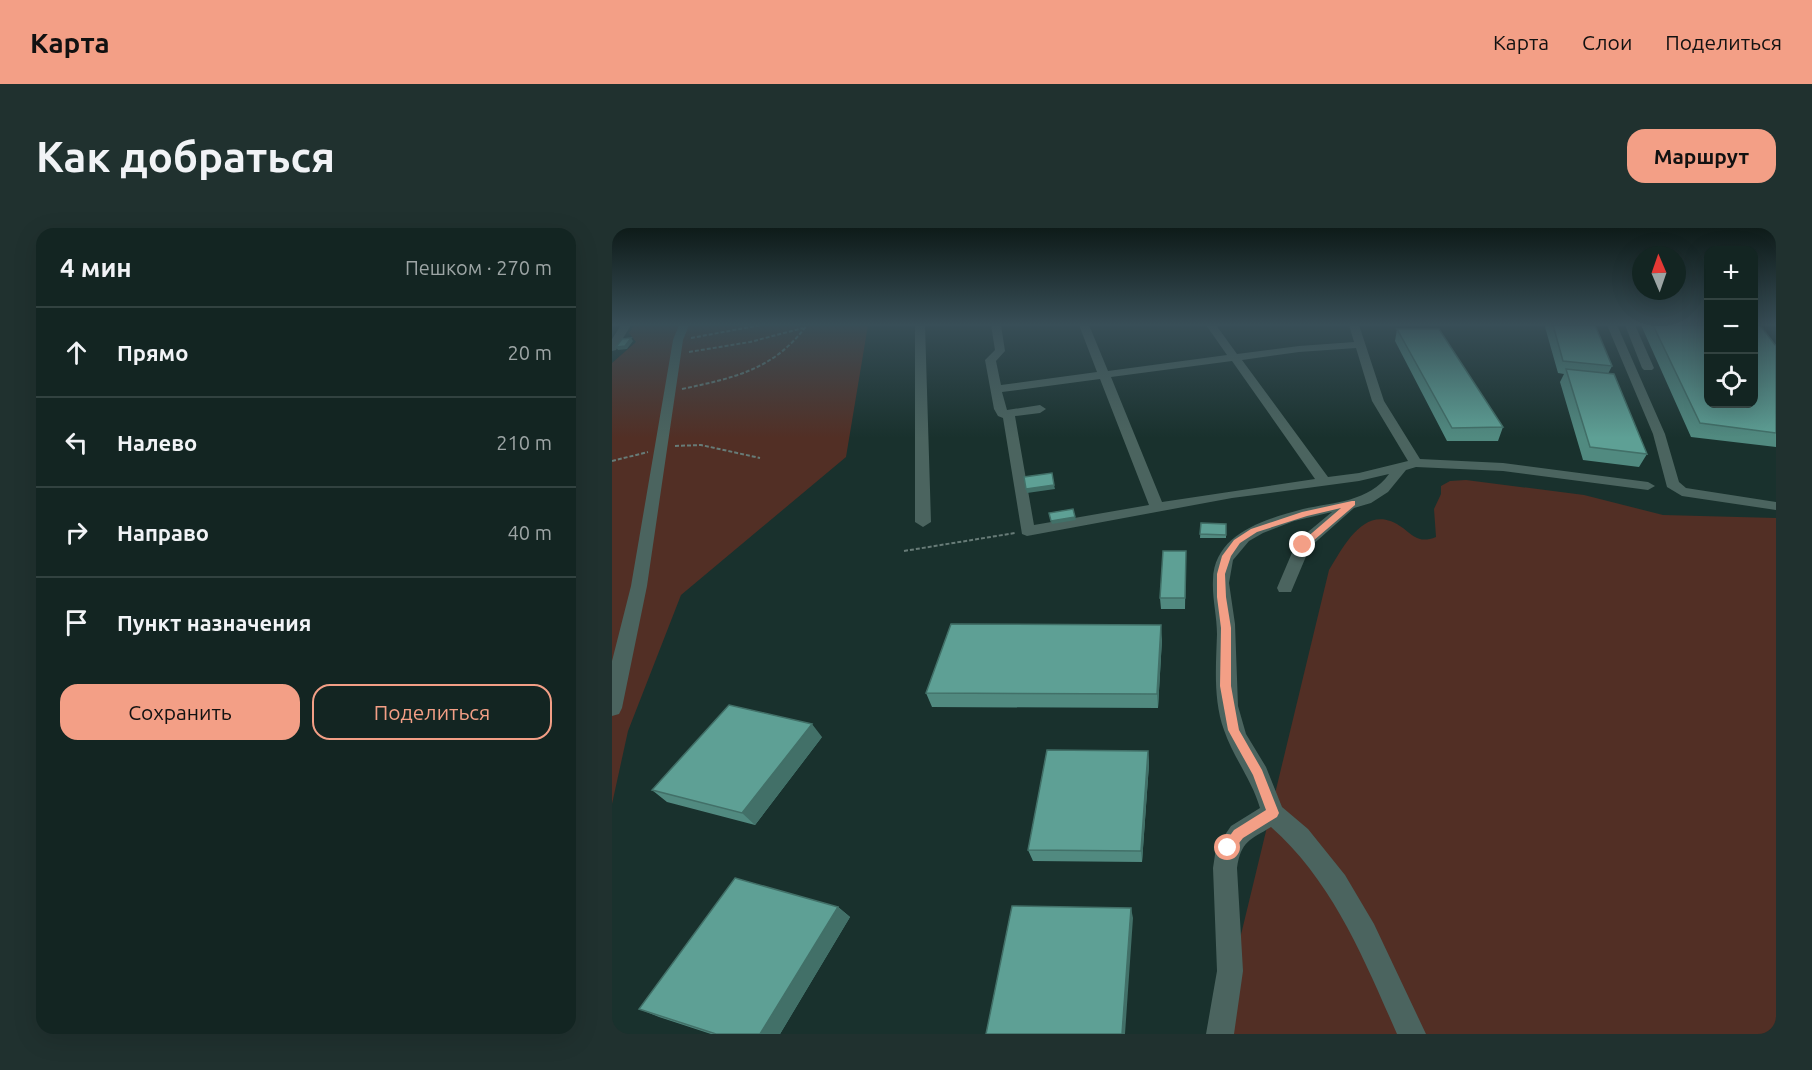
<!DOCTYPE html>
<html lang="ru">
<meta charset="utf-8">
<style>
body{margin:0;font-family:Ubuntu,sans-serif;background:#20312f;color:#f1f3f6}
.controls{position:absolute;right:18px;top:18px;display:grid;overflow:hidden;border-radius:12px;box-shadow:0 6px 24px #0002}
.controls button{width:54px;height:54px;display:grid;place-items:center;padding:0;border:0;border-bottom:2px solid #324240;background:#132522;color:#f1f3f6;font:30px sans-serif}
.compass{position:absolute;left:1020px;top:18px;width:54px;height:54px;border-radius:50%;background:#132522;box-shadow:0 6px 24px #0002;rotate:358deg}
.stop{position:absolute;width:18px;height:18px;margin:-14px;border:4px solid #f39f86;border-radius:50%;background:#fff}
.stop.end{background:#f39f86;border-color:#fff;box-shadow:0 2px 6px #0008}
.list{margin:0;padding:0;list-style:none}
h2{display:flex;justify-content:space-between;align-items:center;height:78px;margin:0;padding:0 24px;font-size:26px}
h2 small{font-size:20px;font-weight:400;color:#9da5a5}
.list li{display:grid;grid-template-columns:39px 1fr auto;gap:18px;align-items:center;box-sizing:border-box;height:90px;padding:0 24px;border-top:2px solid #324240}
.list b{display:block;font-size:22px;white-space:nowrap}
.list em{font-size:20px;font-style:normal;color:#9da5a5}
.actions{display:flex;gap:12px;padding:18px 24px}
.actions a{flex:1;padding:14px 0;border:2px solid #f39f86;border-radius:18px;text-align:center;font-size:21px;color:#f39f86}
.actions .main{background:#f39f86;color:#111}
.icon{flex:none;width:33px;height:33px;fill:none;stroke:currentColor;stroke-width:2;stroke-linecap:round;stroke-linejoin:round}
.map{position:relative;flex:none;width:1164px;height:806px;overflow:hidden;border-radius:18px}
header{display:flex;align-items:center;gap:36px;box-sizing:border-box;height:84px;padding:0 30px;background:#f39f86;color:#111}
header strong{font-size:28px}
nav{display:flex;gap:33px;margin-inline-start:auto;font-size:21px}
.intro{display:flex;align-items:center;justify-content:space-between;box-sizing:border-box;height:144px;padding:0 36px}
h1{margin:0;font-size:42px}
.button{padding:15px 27px;border-radius:18px;background:#f39f86;color:#111;font-size:21px;font-weight:700}
main{display:flex;gap:36px;padding:0 36px}
aside{flex:1;background:#132522;border-radius:18px;box-shadow:0 6px 24px #0002}
.map>svg:first-child{display:block}
.green{fill:#522f25}
.lines{fill:none;stroke-linecap:round;stroke-linejoin:round}
.path{stroke:#677b77;stroke-width:2;stroke-dasharray:4 2;stroke-linecap:butt}
.minor{fill:#4b645f;fill-rule:evenodd}
.wall{fill:#518a80}
.shaded-wall{fill:#427068}
.building{fill:#5ea095;stroke:#427068;stroke-width:1.5}
.route{fill:#f39f86}
</style>
<header>
<strong>Карта</strong>
<nav><a>Карта</a><a>Слои</a><a>Поделиться</a></nav>
</header>
<div class="intro"><h1>Как добраться</h1><a class="button">Маршрут</a></div>
<main>
<aside>
<h2>4 мин<small>Пешком · 270 m</small></h2>
<ul class="list">
<li><svg class="icon" aria-label="ahead" viewBox="0 0 24 24"><path d="M12 20V5M6 11l6-6 6 6"/></svg><div><b>Прямо</b></div><em>20 m</em></li>
<li><svg class="icon" aria-label="left" viewBox="0 0 24 24"><path d="M17 20v-9H6M10 6l-5 5 5 5"/></svg><div><b>Налево</b></div><em>210 m</em></li>
<li><svg class="icon" aria-label="right" viewBox="0 0 24 24"><path d="M7 20v-9h11M14 6l5 5-5 5"/></svg><div><b>Направо</b></div><em>40 m</em></li>
<li><svg class="icon" aria-label="arrive" viewBox="0 0 24 24"><path d="M6 21V4h12l-3 4 3 4H6"/></svg><div><b>Пункт назначения</b></div></li>
</ul>
<div class="actions"><a class="main">Сохранить</a><a>Поделиться</a></div>
</aside>
<div class="map">
<svg width="1164" height="806" viewBox="0 0 1164 806">
<rect width="100%" height="100%" fill="#19312d"/>
<path class="green" d="M 22,97 L 256,97 L 234,229 L 69,367 L 16,503 L 0,576 L 0,135 L 24,114 L 17,105 Z
M 854,252 L 972,267 L 1051,287 L 1164,290 L 1164,806 L 605,806 L 717,342 C 734,314 755,273 791,300 C 803,310 809,315 824,309 L 822,281 L 829,266 L 829,258 L 838,253 Z"/>
<g class="lines">
<path class="path" d="M 79,110 L 149,97
M 77,124 L 138,114 L 191,100
M 70,161 C 121,150 162,142 195,97
M 63,218 L 89,217 L 148,230
M 0,233 L 36,224
M 292,323 L 403,305"/>
<path class="minor" d="M 9,97 L 19,97 L 4,122 L 0,123 L 0,111 Z
M 67,97 L 77,97 L 71,112 L 35,358 L 10,480 L 7,486 L 0,488 L 0,433 L 19,358 L 61,112 Z
M 303,97 L 313,97 L 319,294 L 311,299 L 303,294 Z
M 379,97 L 389,97 L 393,123 L 384,133 L 389,157 L 485,144 L 467,97 L 477,97 L 496,143 L 615,127 L 594,97 L 604,97 L 625,126 L 687,118 L 742,114 L 737,97 L 747,97 L 772,173 L 808,231 L 891,235 L 1036,254 L 1043,258 L 1036,262 L 891,243 L 804,239 L 794,242 L 776,264 L 759,275 L 742,280 L 698,319 L 679,364 L 667,364 L 665,360 L 685,313 L 720,284 L 682,293 L 651,305 L 637,313 L 621,332 L 617,355 L 623,396 L 626,478 L 634,506 L 654,539 L 670,579 L 696,601 L 733,647 L 762,696 L 814,806 L 785,806 C 752,731 721,654 659,599 C 638,612 629,613 625,640 L 631,743 L 622,806 L 594,806 L 605,743 L 601,640 L 604,620 L 619,598 L 648,580 C 640,552 621,529 612,502 C 601,471 604,438 605,406 C 605,388 600,370 601,352 C 602,305 654,291 691,281 C 722,274 757,274 777,246 L 747,253 L 620,270 L 415,308 L 410,306 L 391,190 L 386,188 L 382,181 L 373,132 L 383,122 ZM 744,120 L 760,173 L 796,233 L 747,245 L 716,249 L 630,132 L 687,124 ZM 620,133 L 703,251 L 550,274 L 499,149 ZM 488,151 L 537,277 L 422,297 L 403,188 L 428,185 L 434,181 L 428,177 L 395,182 L 390,164 Z
M 995,97 L 1005,97 L 1053,206 L 1067,254 L 1074,260 L 1164,274 L 1164,282 L 1070,268 L 1055,259 L 1041,206 Z
M 1013,97 L 1023,97 L 1042,140 L 1040,142 L 1032,142 L 1030,140 Z"/>
</g>
<path class="wall" d="M 934,97 L 983,97 L 1000,138 L 996,146 L 1035,226 L 1027,239 L 971,232 L 948,154 L 952,146 L 946,145 L 933,99 Z
M 1029,97 L 1096,97 L 1164,118 L 1164,219 L 1079,209 Z
M 785,101 L 891,199 L 886,213 L 835,213 L 783,113 Z
M 589,295 L 614,296 L 614,310 L 588,310 Z
M 574,323 L 573,381 L 549,381 L 548,370 Z
M 550,411 L 546,480 L 320,479 L 314,465 Z
M 210,509 L 143,597 L 55,574 L 40,562 Z
M 536,523 L 537,536 L 530,634 L 421,633 L 416,622 Z
M 226,679 L 238,689 L 168,806 L 99,806 L 47,789 L 27,781 Z"/>
<path class="shaded-wall" d="M 19,110 L 21,113 L 15,121 L 6,122 L 4,119 Z
M 442,257 L 443,261 L 415,265 L 414,261 Z
M 463,289 L 464,292 L 440,296 L 439,293 Z
M 549,397 L 550,411 L 546,480 L 545,466 Z
M 200,496 L 210,509 L 143,597 L 130,585 Z
M 536,523 L 537,536 L 530,634 L 529,623 Z
M 226,679 L 238,689 L 168,806 L 148,806 Z
M 519,680 L 521,690 L 513,806 L 510,806 Z"/>
<path class="building" d="M 941,97 L 983,97 L 1000,138 L 951,133 Z
M 1041,97 L 1096,97 L 1096,176 L 1142,176 L 1142,97 L 1148,97 L 1164,118 L 1164,205 L 1088,195 Z
M 785,101 L 827,101 L 891,199 L 840,200 Z
M 19,110 L 13,118 L 4,119 L 10,111 Z
M 954,141 L 1002,146 L 1035,226 L 978,219 Z
M 440,245 L 442,257 L 414,261 L 412,249 Z
M 461,281 L 463,289 L 439,293 L 437,285 Z
M 589,295 L 614,296 L 614,307 L 588,306 Z
M 551,323 L 574,323 L 573,370 L 548,370 Z
M 339,396 L 549,397 L 545,466 L 314,465 Z
M 117,477 L 200,496 L 130,585 L 40,562 Z
M 435,522 L 536,523 L 529,623 L 416,622 Z
M 123,650 L 226,679 L 148,806 L 104,806 L 27,781 Z
M 400,678 L 519,680 L 510,806 L 374,806 Z"/>
<linearGradient id="sky" x2="0" y2="1"><stop stop-color="#0e1b19"/><stop offset="0.46" stop-color="#384e57"/><stop offset="1" stop-color="#384e57" stop-opacity="0"/></linearGradient>
<rect width="1164" height="210" fill="url(#sky)"/>
<path class="route" d="M 740,273 L 743,273 L 743,277 L 694,319 L 686,317 L 729,280 L 695,288 L 645,304 L 628,315 L 619,328 L 613,346 L 614,369 L 619,400 L 619,458 L 627,502 L 650,542 L 667,585 L 665,589 L 631,610 L 620,624 L 616,626 L 611,624 L 609,620 L 622,602 L 654,582 L 641,547 L 616,502 L 608,458 L 609,400 L 605,369 L 605,346 L 610,328 L 622,312 L 639,301 L 690,284 Z"/>
</svg>
<div class="controls">
<button>+</button>
<button>−</button>
<button><svg class="icon" aria-label="locate" viewBox="0 0 24 24"><circle cx="12" cy="12" r="6"/><path d="M12 2v4M12 18v4M2 12h4M18 12h4"/></svg></button>
</div>
<svg class="compass" viewBox="-18 -18 36 36"><path d="M0-13l5 13h-10z" fill="#e53935"/><path d="M0 13l5-13h-10z" fill="#9da5a5"/></svg>
<div class="stop" style="left:616px;top:620px"></div>
<div class="stop end" style="left:691px;top:317px"></div>
</div>
</main>
